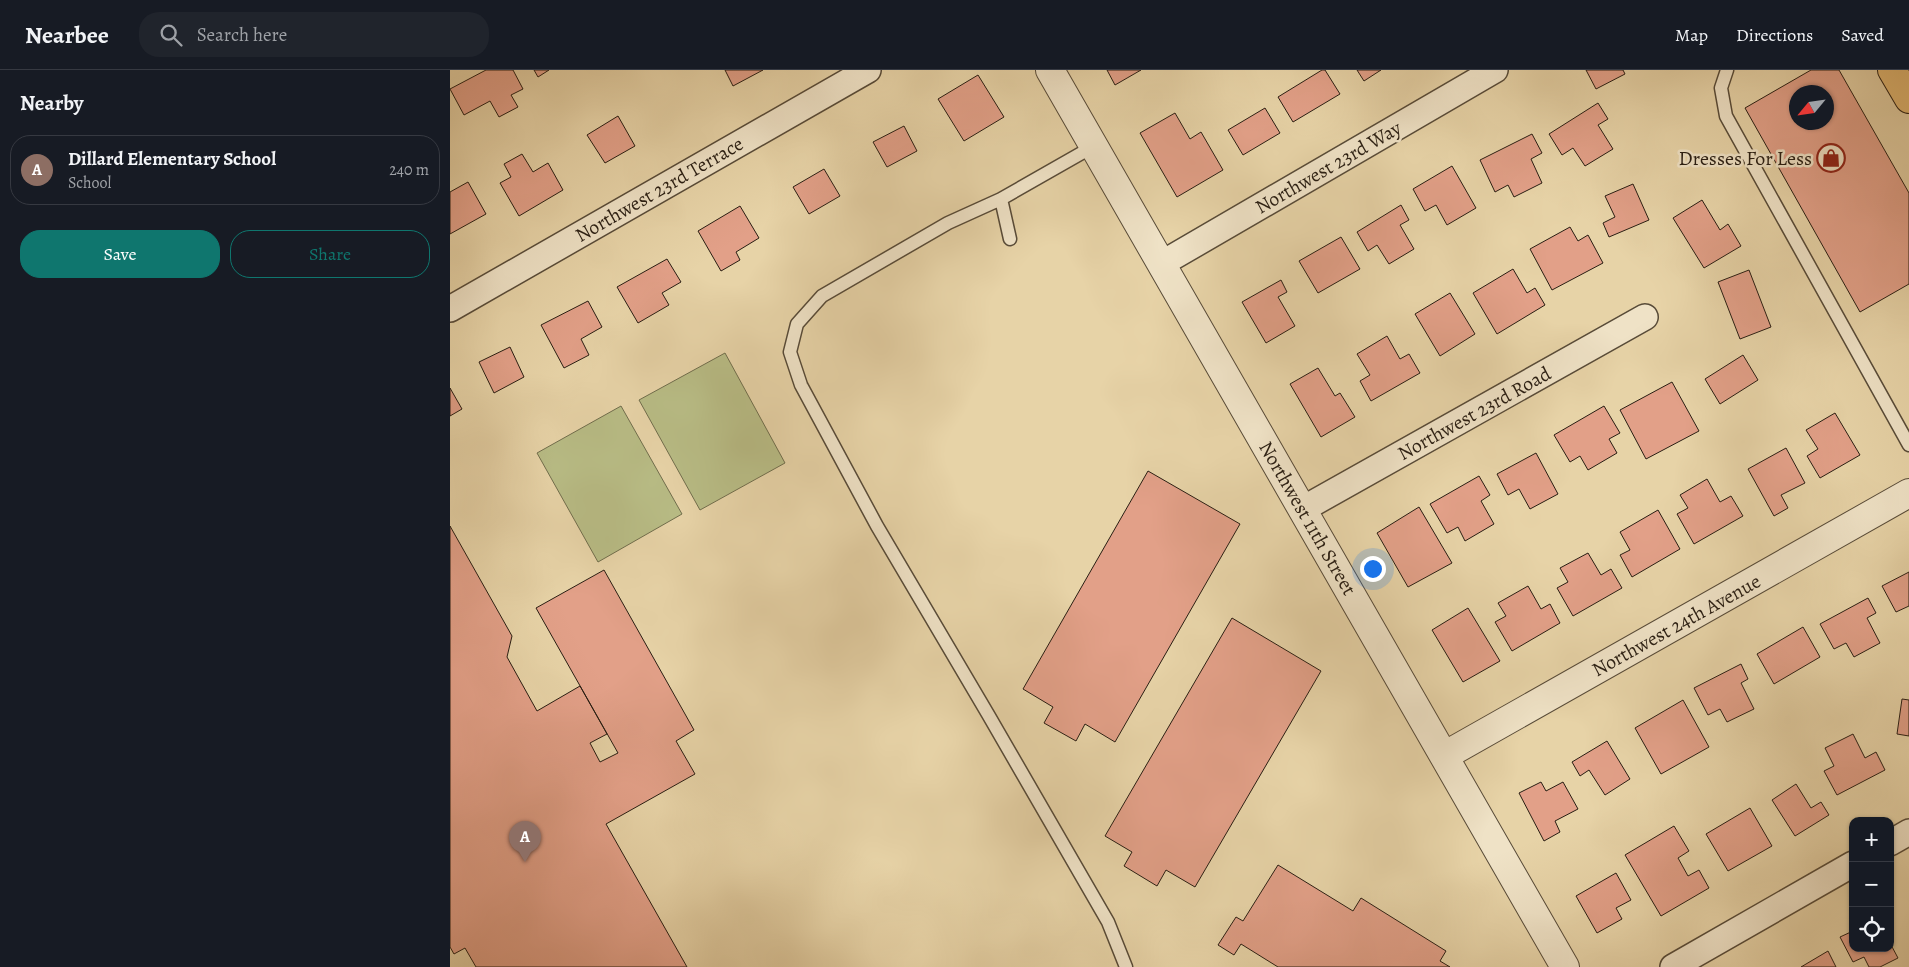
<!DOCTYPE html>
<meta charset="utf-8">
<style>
body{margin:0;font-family:Alegreya,serif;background:#20242c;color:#f1f3f6}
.controls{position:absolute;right:15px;bottom:15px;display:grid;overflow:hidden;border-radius:10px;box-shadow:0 1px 4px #0004}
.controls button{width:45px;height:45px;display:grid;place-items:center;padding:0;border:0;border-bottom:1px solid #363941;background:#171b24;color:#f1f3f6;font:25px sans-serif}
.compass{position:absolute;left:1339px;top:15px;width:45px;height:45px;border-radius:50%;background:#171b24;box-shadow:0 1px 4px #0004;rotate:241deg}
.you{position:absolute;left:922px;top:498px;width:18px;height:18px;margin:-12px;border:4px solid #fff;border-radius:50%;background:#1a73e8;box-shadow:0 0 0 8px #1a73e833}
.badge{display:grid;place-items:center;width:32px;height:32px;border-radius:50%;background:#0f766e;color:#fff;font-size:16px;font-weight:700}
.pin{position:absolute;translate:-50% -41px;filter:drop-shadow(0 1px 2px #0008)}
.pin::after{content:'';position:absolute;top:26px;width:18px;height:15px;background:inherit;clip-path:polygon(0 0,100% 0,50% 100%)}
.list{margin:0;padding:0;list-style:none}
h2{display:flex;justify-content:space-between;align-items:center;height:65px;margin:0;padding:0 20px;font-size:21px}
h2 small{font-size:16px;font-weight:400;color:#9ea1a6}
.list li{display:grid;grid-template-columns:32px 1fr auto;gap:15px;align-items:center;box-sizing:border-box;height:70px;margin:0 10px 10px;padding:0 10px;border:1px solid #363941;border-radius:20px}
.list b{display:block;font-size:19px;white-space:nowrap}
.list p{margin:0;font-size:16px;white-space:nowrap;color:#9ea1a6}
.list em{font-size:16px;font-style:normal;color:#9ea1a6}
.actions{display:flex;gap:10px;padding:15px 20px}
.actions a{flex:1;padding:11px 0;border:1px solid #0f766e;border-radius:20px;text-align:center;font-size:18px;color:#0f766e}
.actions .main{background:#0f766e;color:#fff}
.icon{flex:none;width:28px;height:28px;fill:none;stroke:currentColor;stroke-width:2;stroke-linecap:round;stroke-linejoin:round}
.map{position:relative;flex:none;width:1459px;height:897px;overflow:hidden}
header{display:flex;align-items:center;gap:30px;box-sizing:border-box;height:70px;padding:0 25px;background:#171b24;border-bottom:1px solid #363941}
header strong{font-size:24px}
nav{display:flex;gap:28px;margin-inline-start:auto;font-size:18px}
.search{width:350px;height:45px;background:#20242c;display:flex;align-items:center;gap:12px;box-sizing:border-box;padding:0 18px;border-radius:20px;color:#9ea1a6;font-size:19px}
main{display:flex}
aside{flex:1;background:#171b24}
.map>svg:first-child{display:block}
.green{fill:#b8bc85;stroke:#706d4c}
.building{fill:#e2a088;stroke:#291e13;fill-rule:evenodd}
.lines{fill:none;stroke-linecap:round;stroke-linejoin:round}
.service-casing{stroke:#584b38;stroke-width:15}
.minor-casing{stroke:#584b38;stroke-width:28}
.tertiary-casing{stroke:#584b38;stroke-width:30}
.primary-casing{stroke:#291e13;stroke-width:30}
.service{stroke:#efe2c6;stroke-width:12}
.minor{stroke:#efe2c6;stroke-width:25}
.tertiary{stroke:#efe2c6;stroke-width:28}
.primary{stroke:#e4ba74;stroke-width:28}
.labels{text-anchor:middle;stroke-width:5;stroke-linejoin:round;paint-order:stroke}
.poi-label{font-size:20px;fill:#291e13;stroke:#efe2c6;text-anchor:end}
.street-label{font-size:20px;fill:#291e13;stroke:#efe2c6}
</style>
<header>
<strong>Nearbee</strong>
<div class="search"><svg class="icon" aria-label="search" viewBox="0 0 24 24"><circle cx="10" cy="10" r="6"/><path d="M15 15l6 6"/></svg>Search here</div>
<nav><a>Map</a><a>Directions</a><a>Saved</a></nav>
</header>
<main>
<aside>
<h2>Nearby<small></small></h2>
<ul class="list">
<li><span class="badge" style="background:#8d6e63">A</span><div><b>Dillard Elementary School</b><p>School</p></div><em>240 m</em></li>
</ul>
<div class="actions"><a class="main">Save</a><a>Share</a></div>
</aside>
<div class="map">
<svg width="1459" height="897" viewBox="0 0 1459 897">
<rect width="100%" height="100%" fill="#e7d3a7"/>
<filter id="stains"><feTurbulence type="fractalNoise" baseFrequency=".004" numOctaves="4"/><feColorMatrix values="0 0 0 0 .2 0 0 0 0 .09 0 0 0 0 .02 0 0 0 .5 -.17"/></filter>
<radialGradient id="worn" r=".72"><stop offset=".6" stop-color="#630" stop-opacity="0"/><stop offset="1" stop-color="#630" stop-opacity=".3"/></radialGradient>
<path class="green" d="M 275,283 L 335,393 L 250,440 L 189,330 Z
M 171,336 L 232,444 L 148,492 L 87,383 Z"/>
<path class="building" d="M 36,0 L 63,0 L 73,19 L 61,25 L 68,37 L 49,47 L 40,31 L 14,45 L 0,19 Z
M 84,0 L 99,0 L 88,7 Z
M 275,0 L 313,0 L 283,16 Z
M 657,0 L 691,0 L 665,15 Z
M 872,0 L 875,0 L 890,24 L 843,52 L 828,27 Z
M 907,0 L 931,0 L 914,11 Z
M 1136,0 L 1173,0 L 1175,4 L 1146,19 Z
M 1361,0 L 1389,0 L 1459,123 L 1459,214 L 1410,242 L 1295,38 ZM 1346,22 L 1376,22 L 1376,52 L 1346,52 Z
M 528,5 L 554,47 L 514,71 L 488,29 Z
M 1148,33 L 1158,49 L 1148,55 L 1163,79 L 1135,96 L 1123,78 L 1112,85 L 1099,64 Z
M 815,38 L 830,63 L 793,85 L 778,60 Z
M 725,43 L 740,69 L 751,62 L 773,100 L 727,127 L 690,63 Z
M 168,46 L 185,76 L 155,93 L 137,65 Z
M 454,56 L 467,81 L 437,97 L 423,72 Z
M 1082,64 L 1092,83 L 1081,89 L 1092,113 L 1064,127 L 1058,115 L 1045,122 L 1030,90 Z
M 72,84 L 83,102 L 98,93 L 113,120 L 69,146 L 50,113 L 61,107 L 54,94 Z
M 1002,96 L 1026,138 L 997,155 L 986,135 L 975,141 L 963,119 Z
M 374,99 L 390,126 L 359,144 L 343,117 Z
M 18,112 L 36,144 L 0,164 L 0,122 Z
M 1183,114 L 1199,150 L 1159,167 L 1153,153 L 1165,147 L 1155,126 Z
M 1252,130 L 1270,160 L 1278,154 L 1291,176 L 1254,198 L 1223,148 Z
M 951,135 L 959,150 L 950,155 L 964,179 L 939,194 L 927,175 L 918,181 L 907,162 Z
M 290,136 L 309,168 L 286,182 L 290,190 L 271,201 L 248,161 Z
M 1120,157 L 1128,171 L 1138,165 L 1153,193 L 1102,220 L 1080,179 Z
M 891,167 L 910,199 L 868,223 L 849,191 Z
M 217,189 L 231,212 L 212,223 L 219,235 L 188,253 L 167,217 Z
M 1063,199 L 1077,223 L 1085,218 L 1095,235 L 1047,264 L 1023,223 Z
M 1299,200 L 1321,257 L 1290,269 L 1268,212 Z
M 831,210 L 837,222 L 828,227 L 845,256 L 816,273 L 792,232 Z
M 1000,223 L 1025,264 L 990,286 L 965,244 Z
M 138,231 L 152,257 L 131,269 L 139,285 L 114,298 L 91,255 Z
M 937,266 L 950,289 L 959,284 L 970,303 L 921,331 L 910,311 L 920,305 L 907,284 Z
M 60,277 L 74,307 L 44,323 L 29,292 Z
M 1293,285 L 1308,310 L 1270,334 L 1255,309 Z
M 868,298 L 885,326 L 890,323 L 905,347 L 871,367 L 840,314 Z
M 1222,312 L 1249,361 L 1196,389 L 1170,340 Z
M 0,318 L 12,339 L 0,346 Z
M 1154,336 L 1170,363 L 1159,369 L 1167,383 L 1138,400 L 1130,386 L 1120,392 L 1104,365 Z
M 1385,343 L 1410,385 L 1370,408 L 1357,386 L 1368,379 L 1356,360 Z
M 1336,378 L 1355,413 L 1331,425 L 1338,438 L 1324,446 L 1298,399 Z
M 1086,383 L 1108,424 L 1080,439 L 1069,419 L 1058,425 L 1047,404 Z
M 698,401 L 790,454 L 665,672 L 635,654 L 626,671 L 594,653 L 603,637 L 573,619 Z
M 1029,406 L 1040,425 L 1031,431 L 1044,454 L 1015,471 L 1008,457 L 997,463 L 980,434 Z
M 1257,409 L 1270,432 L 1281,426 L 1293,446 L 1244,474 L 1227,444 L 1238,438 L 1230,425 Z
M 969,437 L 1002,493 L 958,517 L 927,463 Z
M 1208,440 L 1230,479 L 1182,507 L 1170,485 L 1180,480 L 1170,462 Z
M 0,456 L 62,566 L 57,587 L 87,641 L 130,616 L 157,664 L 140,673 L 150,692 L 168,683 L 86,538 L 154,500 L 244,660 L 226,671 L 245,704 L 156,754 L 237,897 L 26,897 L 15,878 L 4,884 L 0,877 Z
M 1138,483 L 1151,505 L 1161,499 L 1172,518 L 1123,546 L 1107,518 L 1118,512 L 1110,498 Z
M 1459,502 L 1459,536 L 1446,542 L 1432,516 Z
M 1078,516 L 1091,539 L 1100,534 L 1110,553 L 1062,581 L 1045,552 L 1056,546 L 1048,533 Z
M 1418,528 L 1426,543 L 1417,548 L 1430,573 L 1404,587 L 1396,573 L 1384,579 L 1370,554 Z
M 1018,538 L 1050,591 L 1013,612 L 982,560 Z
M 782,548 L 871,601 L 745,817 L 716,800 L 707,816 L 674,796 L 682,782 L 655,766 Z
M 1353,557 L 1370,587 L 1324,614 L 1307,584 Z
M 1291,594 L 1298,609 L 1291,613 L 1304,639 L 1277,652 L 1270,639 L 1258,645 L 1244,618 Z
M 1452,629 L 1459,630 L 1459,666 L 1447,664 Z
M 1233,630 L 1259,677 L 1211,704 L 1185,658 Z
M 1403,664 L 1415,688 L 1426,682 L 1435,700 L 1387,725 L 1374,701 L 1384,696 L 1375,678 Z
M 1157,671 L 1180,709 L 1155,725 L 1139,700 L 1130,706 L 1122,692 Z
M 1091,712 L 1096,721 L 1113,712 L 1128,739 L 1105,751 L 1110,762 L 1094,771 L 1069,723 Z
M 1346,714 L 1361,738 L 1371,732 L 1379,745 L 1345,766 L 1322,730 Z
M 1300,738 L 1322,776 L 1278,801 L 1256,764 Z
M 1224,756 L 1239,781 L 1228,788 L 1238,806 L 1249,800 L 1259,818 L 1211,846 L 1175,785 Z
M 828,795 L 903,841 L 911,828 L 996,881 L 990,891 L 1000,897 L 828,897 L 791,874 L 784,885 L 768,875 L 786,847 L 793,851 Z
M 1166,803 L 1181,830 L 1166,838 L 1172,849 L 1147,863 L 1126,826 Z
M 1403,861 L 1403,878 L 1440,878 L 1440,873 L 1448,888 L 1430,897 L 1419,897 L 1414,887 L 1403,892 L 1390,867 Z
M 1378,881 L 1386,897 L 1351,897 Z"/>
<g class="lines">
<defs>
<path id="service" d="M 1277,0 L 1271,18 L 1276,46 L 1459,375
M 551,129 L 498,153 L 372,226 L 347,254 L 340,282 L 351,315 L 427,456 L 539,646 L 658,852 L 676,897
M 560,169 L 551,129 L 644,76"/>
<path id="minor" d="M 711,194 L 1045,0
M 0,239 L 418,0
M 853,439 L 1195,247
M 1440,773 L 1459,762
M 1223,897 L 1403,794"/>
<path id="tertiary" d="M 600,0 L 1115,897
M 994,686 L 1459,423"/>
<path id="primary" d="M 1442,0 L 1459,29"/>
</defs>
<use href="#service" class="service-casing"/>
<use href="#minor" class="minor-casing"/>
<use href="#tertiary" class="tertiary-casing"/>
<use href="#primary" class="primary-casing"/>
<use href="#service" class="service"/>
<use href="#minor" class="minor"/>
<use href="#tertiary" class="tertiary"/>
<use href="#primary" class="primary"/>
</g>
<defs>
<symbol id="shop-ring" viewBox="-11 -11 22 22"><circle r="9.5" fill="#efe2c6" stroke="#8f2418" stroke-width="1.5"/><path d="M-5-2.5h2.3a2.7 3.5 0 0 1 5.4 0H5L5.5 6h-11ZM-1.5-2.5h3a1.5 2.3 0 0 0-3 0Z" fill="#8f2418"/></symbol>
</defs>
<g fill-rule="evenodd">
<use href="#shop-ring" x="1365" y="72" width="32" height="32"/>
</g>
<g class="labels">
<g class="poi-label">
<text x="1362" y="95">Dresses For Less</text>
</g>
<g class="street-label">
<text transform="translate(878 97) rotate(-30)" y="7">Northwest 23rd Way</text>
<text transform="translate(209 119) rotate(-30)" y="7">Northwest 23rd Terrace</text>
<text transform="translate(1024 343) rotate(-29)" y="7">Northwest 23rd Road</text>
<text transform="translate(858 448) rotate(60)" y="7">Northwest 11th Street</text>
<text transform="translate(1226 555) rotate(-29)" y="7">Northwest 24th Avenue</text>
</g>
</g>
<rect width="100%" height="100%" filter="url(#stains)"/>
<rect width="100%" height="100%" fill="url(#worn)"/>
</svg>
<div class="controls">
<button>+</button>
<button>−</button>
<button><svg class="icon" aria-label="locate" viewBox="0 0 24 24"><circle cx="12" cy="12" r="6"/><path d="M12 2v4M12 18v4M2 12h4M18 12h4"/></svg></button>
</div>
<svg class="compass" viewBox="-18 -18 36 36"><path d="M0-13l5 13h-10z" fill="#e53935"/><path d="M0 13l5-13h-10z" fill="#9ea1a6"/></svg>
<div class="you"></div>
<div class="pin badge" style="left:75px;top:792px;background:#8d6e63">A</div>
</div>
</main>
